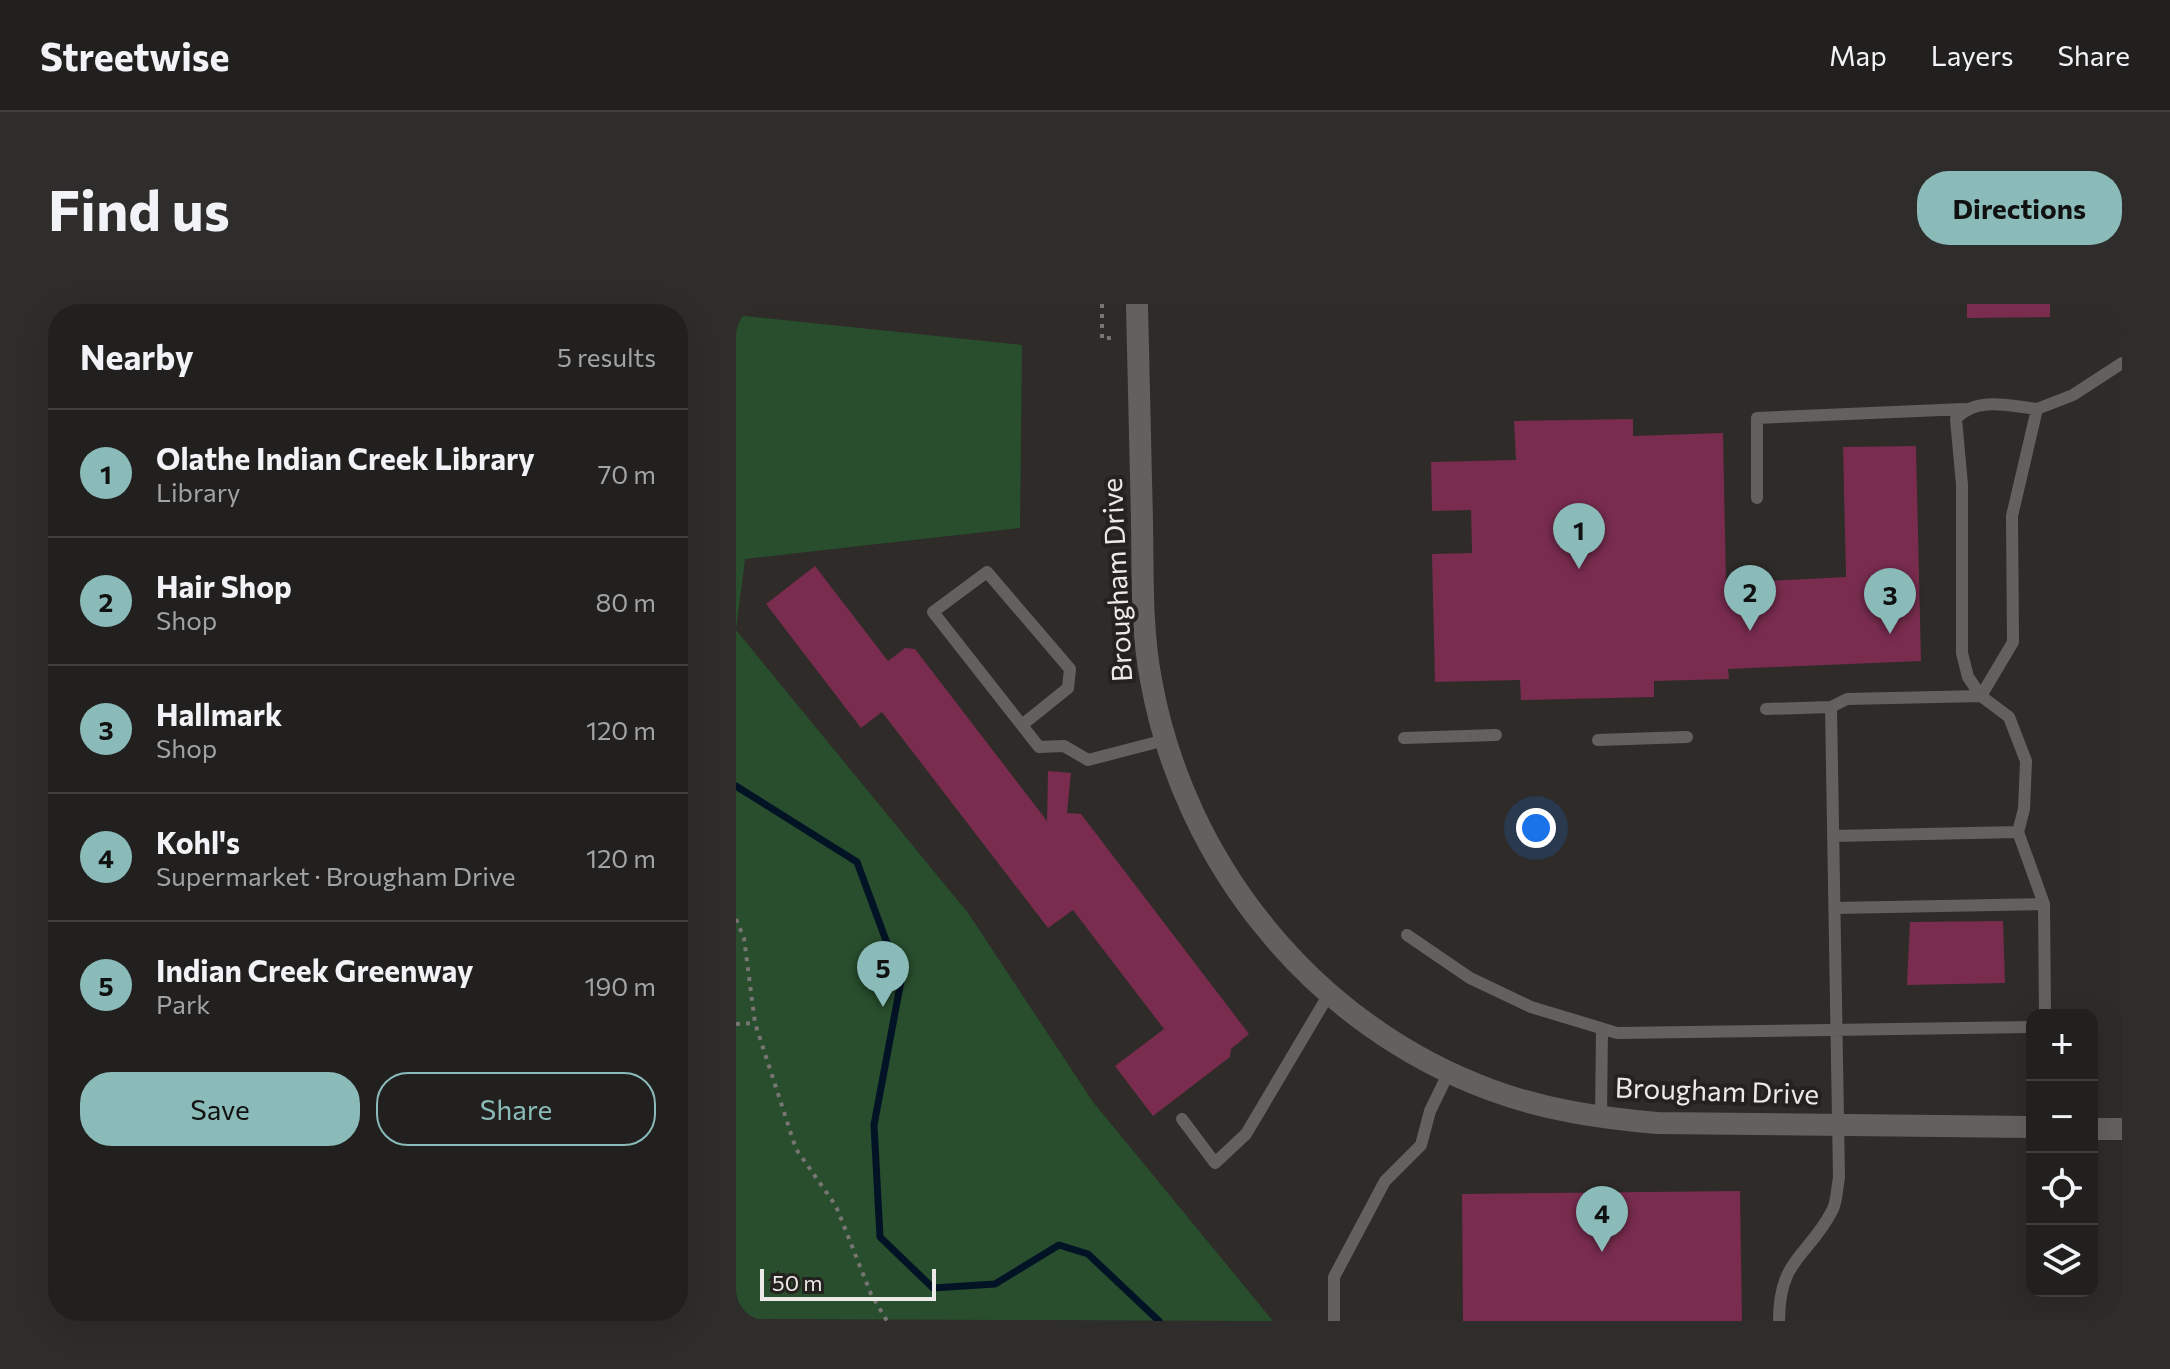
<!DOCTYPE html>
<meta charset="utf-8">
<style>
body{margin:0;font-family:Commissioner,sans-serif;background:#2e2d2c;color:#f1f3f6}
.controls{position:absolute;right:24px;bottom:24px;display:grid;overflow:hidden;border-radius:16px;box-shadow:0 8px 32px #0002}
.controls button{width:72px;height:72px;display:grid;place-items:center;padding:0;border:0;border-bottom:2px solid #3f3e3d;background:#22201f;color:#f1f3f6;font:40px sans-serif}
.scale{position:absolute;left:24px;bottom:20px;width:176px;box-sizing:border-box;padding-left:8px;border:4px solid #eceae8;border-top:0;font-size:22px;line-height:28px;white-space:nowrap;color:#eceae8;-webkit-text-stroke:6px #24211f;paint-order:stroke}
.you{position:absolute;left:800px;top:524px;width:28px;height:28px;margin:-20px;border:6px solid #fff;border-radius:50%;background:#1a73e8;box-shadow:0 0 0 12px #1a73e833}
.badge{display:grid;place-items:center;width:52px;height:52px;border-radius:50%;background:#8bbbb9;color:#111;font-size:26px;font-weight:700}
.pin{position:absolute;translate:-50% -66px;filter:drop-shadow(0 2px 4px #0008)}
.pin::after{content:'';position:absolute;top:42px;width:28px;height:24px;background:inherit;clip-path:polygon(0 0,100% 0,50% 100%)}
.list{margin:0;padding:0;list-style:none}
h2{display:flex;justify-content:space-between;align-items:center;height:104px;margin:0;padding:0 32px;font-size:34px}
h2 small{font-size:26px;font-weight:400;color:#a2a3a4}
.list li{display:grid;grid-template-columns:52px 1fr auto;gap:24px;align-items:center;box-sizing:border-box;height:128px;padding:0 32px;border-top:2px solid #3f3e3d}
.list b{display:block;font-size:30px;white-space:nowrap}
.list p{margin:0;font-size:26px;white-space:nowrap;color:#a2a3a4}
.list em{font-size:26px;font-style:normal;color:#a2a3a4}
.actions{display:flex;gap:16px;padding:24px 32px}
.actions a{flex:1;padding:18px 0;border:2px solid #8bbbb9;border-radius:32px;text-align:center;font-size:28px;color:#8bbbb9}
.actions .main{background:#8bbbb9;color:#111}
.icon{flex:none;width:44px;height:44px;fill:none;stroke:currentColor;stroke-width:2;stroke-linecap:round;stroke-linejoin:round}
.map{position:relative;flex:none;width:1386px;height:1017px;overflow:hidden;border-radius:32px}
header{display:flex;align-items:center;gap:48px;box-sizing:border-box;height:112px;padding:0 40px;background:#22201f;border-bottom:2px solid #3f3e3d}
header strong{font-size:38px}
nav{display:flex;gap:44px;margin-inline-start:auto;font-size:28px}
.intro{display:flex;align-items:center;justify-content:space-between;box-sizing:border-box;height:192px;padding:0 48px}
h1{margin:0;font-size:56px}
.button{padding:20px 36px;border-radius:32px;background:#8bbbb9;color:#111;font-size:28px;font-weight:700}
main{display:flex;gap:48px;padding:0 48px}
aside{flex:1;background:#22201f;border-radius:32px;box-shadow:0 8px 32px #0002}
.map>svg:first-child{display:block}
.green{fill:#284e2d}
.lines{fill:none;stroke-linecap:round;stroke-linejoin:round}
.stream{stroke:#021325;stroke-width:7}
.building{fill:#792c4e}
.path{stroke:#787573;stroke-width:4;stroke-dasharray:4 6;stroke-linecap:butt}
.service{stroke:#64605e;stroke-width:12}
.tertiary{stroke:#64605e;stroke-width:22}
.labels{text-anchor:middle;stroke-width:8;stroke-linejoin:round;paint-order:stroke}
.street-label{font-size:28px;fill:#eceae8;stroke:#24211f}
</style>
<header>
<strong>Streetwise</strong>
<nav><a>Map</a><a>Layers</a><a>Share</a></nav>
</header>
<div class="intro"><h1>Find us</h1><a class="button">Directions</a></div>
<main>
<aside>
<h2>Nearby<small>5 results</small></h2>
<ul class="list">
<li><span class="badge">1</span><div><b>Olathe Indian Creek Library</b><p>Library</p></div><em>70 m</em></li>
<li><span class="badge">2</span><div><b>Hair Shop</b><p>Shop</p></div><em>80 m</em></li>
<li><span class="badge">3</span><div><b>Hallmark</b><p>Shop</p></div><em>120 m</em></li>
<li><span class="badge">4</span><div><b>Kohl's</b><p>Supermarket · Brougham Drive</p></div><em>120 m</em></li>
<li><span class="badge">5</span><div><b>Indian Creek Greenway</b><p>Park</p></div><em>190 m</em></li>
</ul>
<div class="actions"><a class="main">Save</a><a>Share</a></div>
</aside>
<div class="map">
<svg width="1386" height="1017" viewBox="0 0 1386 1017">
<rect width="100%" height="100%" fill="#2e2b29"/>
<path class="green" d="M 0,11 L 286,41 L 284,224 L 9,255 L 0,326 Z
M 0,326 L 232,609 L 357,798 L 537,1017 L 0,1015 Z"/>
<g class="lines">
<path class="stream" d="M 0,482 L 121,558 L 165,677 L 138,821 L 144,933 L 197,984 L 259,980 L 323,941 L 352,950 L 423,1017"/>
</g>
<path class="building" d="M 1231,0 L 1314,0 L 1314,13 L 1231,14 Z
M 897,115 L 897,132 L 987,129 L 990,279 L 1110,273 L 1107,143 L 1180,142 L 1185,357 L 992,365 L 993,375 L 918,377 L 918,393 L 785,396 L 784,376 L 699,378 L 696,250 L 736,249 L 735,206 L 696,207 L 695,158 L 780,156 L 778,117 Z
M 79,262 L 152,357 L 169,344 L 179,345 L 311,517 L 312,467 L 335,469 L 331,509 L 345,510 L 513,730 L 495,745 L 494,753 L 417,812 L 379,762 L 428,725 L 337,606 L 312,624 L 146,408 L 125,424 L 30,300 Z
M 1267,617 L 1269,679 L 1171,681 L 1174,618 Z
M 1004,887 L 1006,1017 L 727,1017 L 726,890 Z"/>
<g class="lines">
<path class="path" d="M 366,0 L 366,35 L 381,33
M 0,615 L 8,634 L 19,719 L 60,845 L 100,902 L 135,990 L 151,1017
M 0,720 L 19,719"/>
<path class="service" d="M 1021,194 L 1021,114 L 1228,105
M 1245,392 L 1232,373 L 1226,349 L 1226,181 L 1220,115 C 1239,92 1275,102 1301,105
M 1030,405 L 1095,403 L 1111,395 L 1245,392
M 286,421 L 332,384 L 334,365 L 251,268 L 197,308 L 303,443 L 328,442 L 352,456 L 429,436
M 668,434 L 760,431
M 862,436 L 951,433
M 1097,532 L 1282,528
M 1099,604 L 1308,600
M 671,631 L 734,674 L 795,703 L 881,729 L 1296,723
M 1309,711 L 1308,600 L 1282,528 L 1288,505 L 1290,457 L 1273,413 L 1245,392 L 1277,338 L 1276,212 L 1301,105 L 1337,91 L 1386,59
M 865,814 L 866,725
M 446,815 L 479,859 L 510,830 L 593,690
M 598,1017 L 598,973 L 649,877 L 685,841 L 694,807 L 713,768
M 1043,1017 C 1043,953 1073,953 1097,905 C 1101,896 1101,883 1103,874 L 1095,403"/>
<path class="tertiary" d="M 401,0 C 402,73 404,146 406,218 C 407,270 405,324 415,376 C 448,560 578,721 755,786 C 809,806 864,814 921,819 L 1296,823
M 1356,825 L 1386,825"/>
</g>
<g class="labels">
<g class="street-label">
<text transform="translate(381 276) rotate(-93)" y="10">Brougham Drive</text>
<text transform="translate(981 787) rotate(2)" y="10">Brougham Drive</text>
</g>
</g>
</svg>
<div class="controls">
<button>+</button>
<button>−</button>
<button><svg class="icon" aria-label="locate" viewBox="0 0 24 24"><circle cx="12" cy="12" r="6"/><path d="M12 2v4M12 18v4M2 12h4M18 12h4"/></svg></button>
<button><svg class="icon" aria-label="layers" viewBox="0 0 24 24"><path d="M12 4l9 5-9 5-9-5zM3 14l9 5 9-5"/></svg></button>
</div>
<div class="scale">50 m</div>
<div class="you"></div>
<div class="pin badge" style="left:843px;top:265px">1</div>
<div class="pin badge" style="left:1014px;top:327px">2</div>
<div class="pin badge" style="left:1154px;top:330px">3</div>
<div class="pin badge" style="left:866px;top:948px">4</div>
<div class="pin badge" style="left:147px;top:703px">5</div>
</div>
</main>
